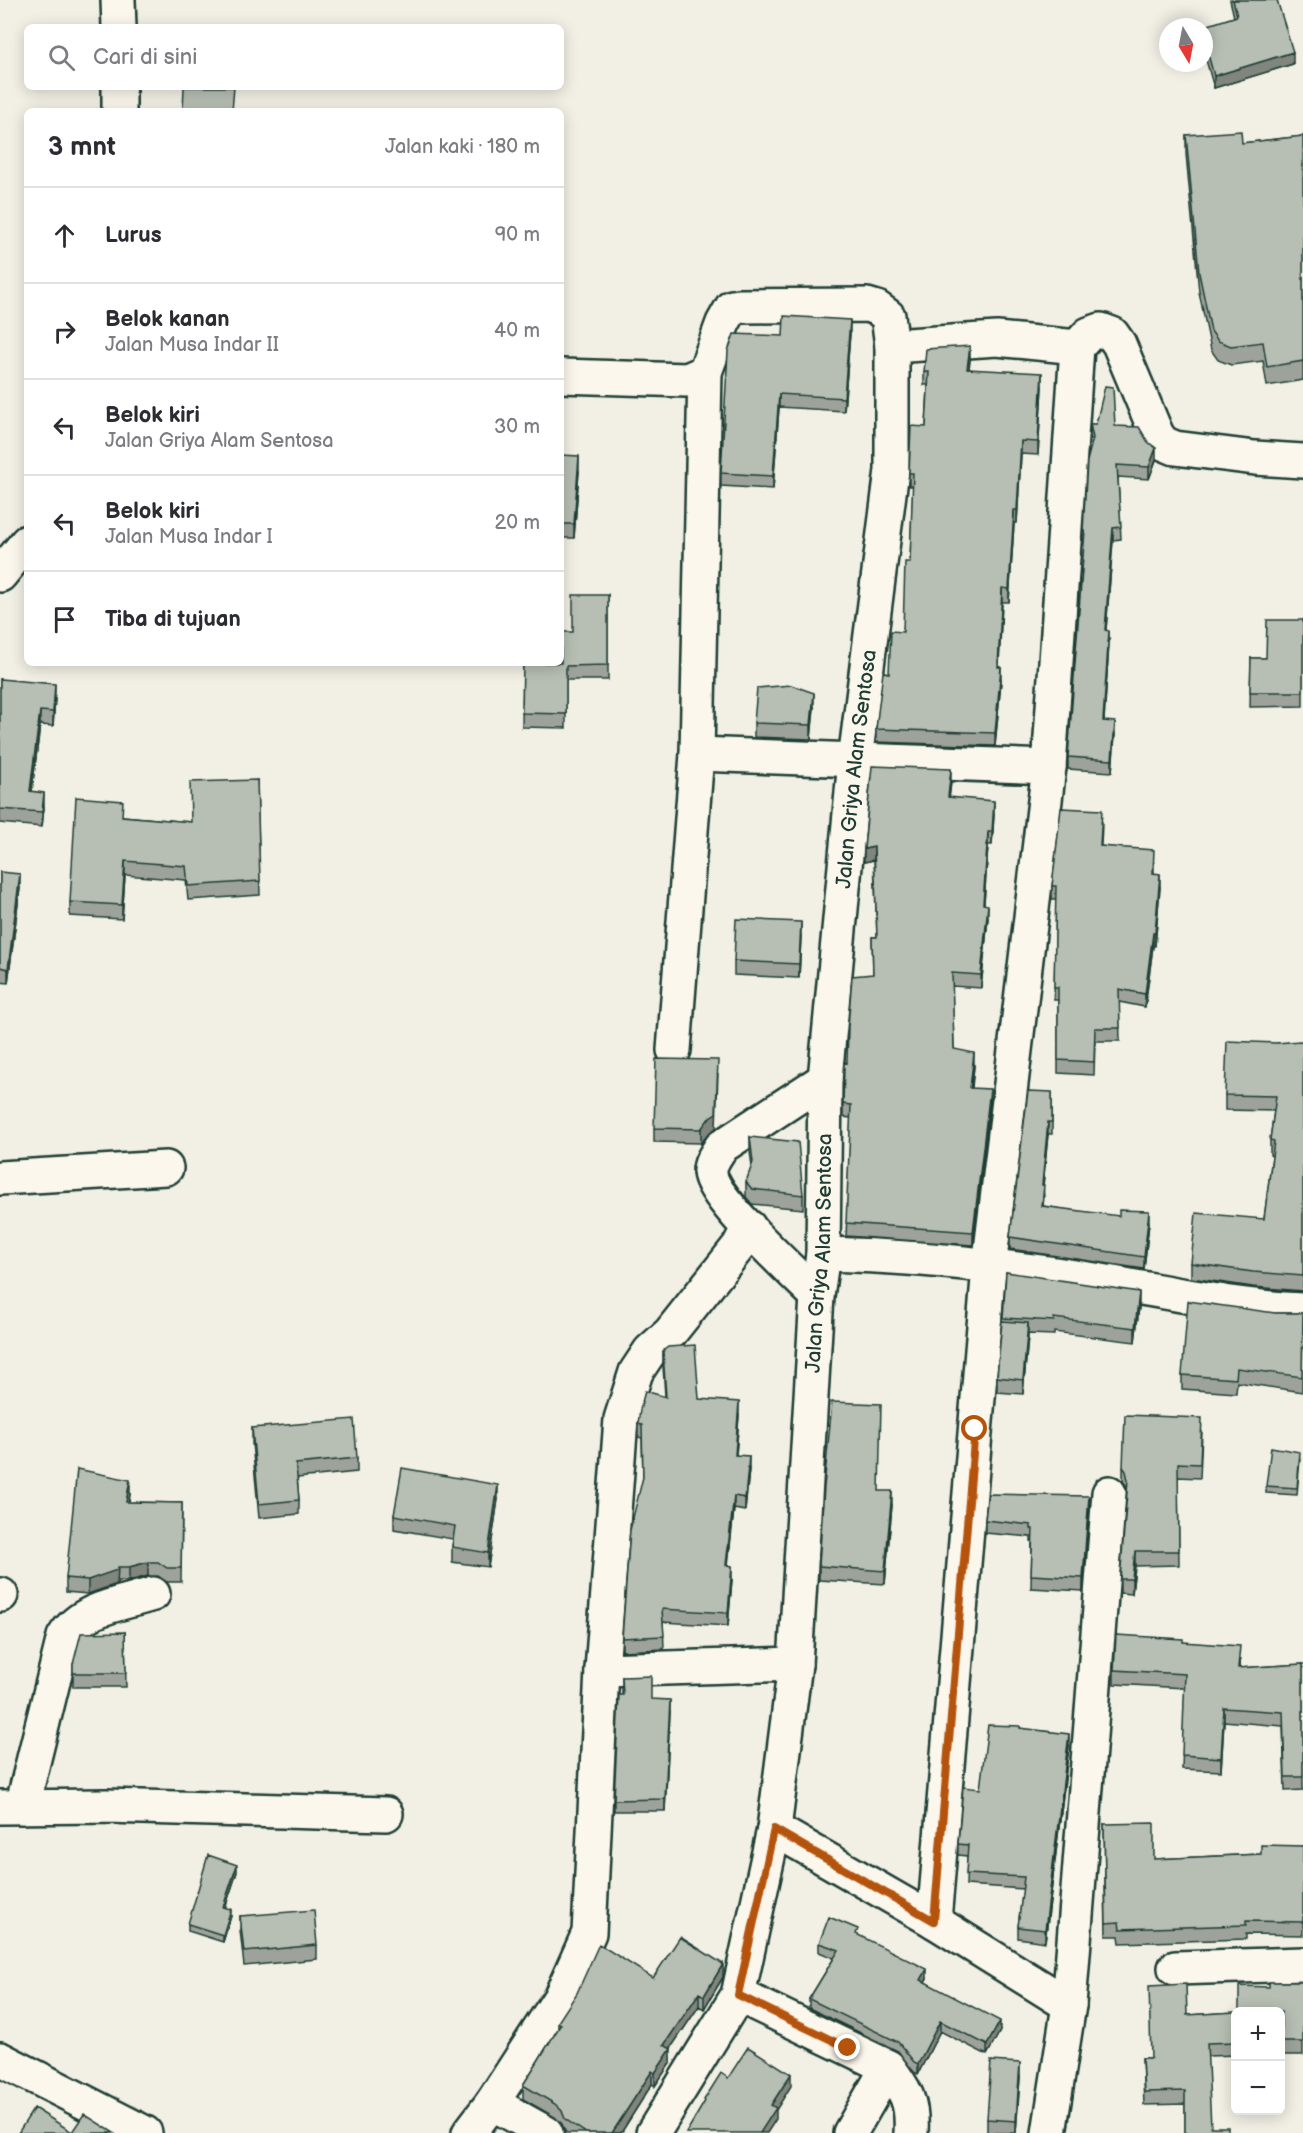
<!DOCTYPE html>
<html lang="id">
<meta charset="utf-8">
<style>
body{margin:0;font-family:"Balsamiq Sans",sans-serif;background:#f2f2f3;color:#2b2b33}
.controls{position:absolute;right:18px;bottom:18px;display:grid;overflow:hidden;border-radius:9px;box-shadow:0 3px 15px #0003}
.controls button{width:54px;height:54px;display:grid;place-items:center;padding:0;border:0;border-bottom:2px solid #e1e1e2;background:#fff;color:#2b2b33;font:30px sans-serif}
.compass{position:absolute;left:1159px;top:18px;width:54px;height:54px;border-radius:50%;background:#fff;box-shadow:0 3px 15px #0003;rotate:170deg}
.stop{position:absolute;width:18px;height:18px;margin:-14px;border:4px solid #b45309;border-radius:50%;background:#fff}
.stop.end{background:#b45309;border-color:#fff;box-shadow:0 2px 6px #0008}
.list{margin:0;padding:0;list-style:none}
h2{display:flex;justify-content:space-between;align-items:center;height:78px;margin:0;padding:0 24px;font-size:26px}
h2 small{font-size:20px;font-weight:400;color:#7c7c81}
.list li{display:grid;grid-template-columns:39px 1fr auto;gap:18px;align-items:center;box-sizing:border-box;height:96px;padding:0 24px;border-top:2px solid #e1e1e2}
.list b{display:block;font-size:22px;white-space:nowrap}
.list p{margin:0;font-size:20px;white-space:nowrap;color:#7c7c81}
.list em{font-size:20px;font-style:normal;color:#7c7c81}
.icon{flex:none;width:33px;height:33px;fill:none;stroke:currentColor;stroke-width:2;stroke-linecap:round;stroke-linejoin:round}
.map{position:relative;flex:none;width:1303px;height:2133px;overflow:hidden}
.search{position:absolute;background:#fff;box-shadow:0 3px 15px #0003;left:24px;top:24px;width:540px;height:66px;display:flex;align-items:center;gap:15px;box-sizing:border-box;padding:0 21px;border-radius:9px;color:#7c7c81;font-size:22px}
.panel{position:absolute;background:#fff;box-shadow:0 3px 15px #0003;left:24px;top:108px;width:540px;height:558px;border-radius:9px}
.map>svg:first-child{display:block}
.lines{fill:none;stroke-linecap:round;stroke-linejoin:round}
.minor-casing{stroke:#1f3d34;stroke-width:38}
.minor{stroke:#fbf7ec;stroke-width:33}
.wall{fill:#9da39a;stroke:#1f3d34;stroke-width:1.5}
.shaded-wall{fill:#80857d;stroke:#1f3d34;stroke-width:1.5}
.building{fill:#b7beb3;stroke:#1f3d34;stroke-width:1.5}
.route{stroke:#b45309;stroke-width:8}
.labels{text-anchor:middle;stroke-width:4.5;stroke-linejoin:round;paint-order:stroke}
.street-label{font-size:21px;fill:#1f3d34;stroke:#fbf7ec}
</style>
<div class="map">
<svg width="1303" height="2133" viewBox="0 0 1303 2133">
<rect width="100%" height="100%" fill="#f2f0e5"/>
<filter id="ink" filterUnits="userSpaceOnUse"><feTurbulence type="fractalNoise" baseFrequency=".0167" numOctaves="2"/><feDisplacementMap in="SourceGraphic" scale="12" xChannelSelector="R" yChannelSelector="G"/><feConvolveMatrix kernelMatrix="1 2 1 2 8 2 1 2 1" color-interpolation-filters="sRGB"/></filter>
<g filter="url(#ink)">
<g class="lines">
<defs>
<g id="minor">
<path d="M 118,0 L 119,27"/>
<path d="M 119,87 L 119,111"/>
<path d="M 892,346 L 997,339 L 1077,347"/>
<path d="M 561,376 L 687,380 L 705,372"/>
<path d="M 0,575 L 27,542"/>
<path d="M 697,754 L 1049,767"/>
<path d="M 0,1178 L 166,1168"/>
<path d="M 823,1254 C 912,1256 1006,1266 1095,1280 C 1164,1291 1233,1307 1303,1310"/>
<path d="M 817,1296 C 796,1275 709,1196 710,1171 C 710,1162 717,1154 721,1147 L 825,1079"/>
<path d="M 0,1595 L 1,1595"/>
<path d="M 602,1670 L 795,1664"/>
<path d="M 0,1807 L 106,1806 L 386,1814"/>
<path d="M 22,1807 L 64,1637 C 82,1607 123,1604 153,1594"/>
<path d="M 774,1829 L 934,1921 L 1069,2005"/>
<path d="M 934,1921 L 989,1267 L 1049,767 L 1077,347 L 1089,334 L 1101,330 L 1112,334 L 1119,344 L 1157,435 L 1163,443 L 1175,448 L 1255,458 L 1303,461"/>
<path d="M 1175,1968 L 1303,1964"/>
<path d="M 738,1995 L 888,2067 C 906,2091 913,2102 911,2133"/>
<path d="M 0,2059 L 145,2133"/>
<path d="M 492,2103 L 546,2133"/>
<path d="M 469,2133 L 492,2103 L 560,1998 L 589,1933 L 602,1670 L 621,1419 L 636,1372 L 650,1351 L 670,1333 L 739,1246 L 749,1227"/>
<path id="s1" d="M 653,2133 L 738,1995 L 774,1829 L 795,1664 L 817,1296 L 823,1254 L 825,1079 L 855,760 L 892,470 L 892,346 L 888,316 L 877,308 L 867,305 L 739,306 L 732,307 L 723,323 L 705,372 L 697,754 L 674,1050"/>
<path d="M 850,2133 L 888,2067"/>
<path d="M 1049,2133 L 1069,2005 L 1109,1493"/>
</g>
</defs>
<use href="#minor" class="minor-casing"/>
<use href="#minor" class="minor"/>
</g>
<path class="wall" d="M 1230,0 L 1277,0 L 1293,64 L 1214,88 L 1204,53 L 1204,27 L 1234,17 Z
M 1186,135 L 1242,143 L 1303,136 L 1303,380 L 1267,386 L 1263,361 L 1231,365 L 1218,360 L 1211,350 L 1199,292 L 1186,154 Z
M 850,333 L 844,411 L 779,407 L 773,489 L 721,486 L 721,473 L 783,336 Z
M 970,360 L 969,369 L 1042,386 L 1038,455 L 1021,454 L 1017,523 L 1014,523 L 1009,602 L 1002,602 L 999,667 L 1001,681 L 995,746 L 876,742 L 876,729 L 889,673 L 903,632 L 910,562 L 913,486 L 909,486 L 909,473 L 926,427 L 928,385 L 924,385 L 924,372 Z
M 1090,424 L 1115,426 L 1156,460 L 1149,479 L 1118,477 L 1121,539 L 1113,540 L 1106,630 L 1109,643 L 1104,721 L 1115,734 L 1112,772 L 1068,769 L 1068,757 L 1084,543 L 1083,543 L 1083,531 L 1092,444 L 1090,436 Z
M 561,455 L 579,471 L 574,538 L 561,538 Z
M 608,595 L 608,680 L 566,680 L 566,728 L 522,727 L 523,663 L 573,632 Z
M 1303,620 L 1303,706 L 1250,707 L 1251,658 L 1266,658 Z
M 0,679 L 55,698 L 53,726 L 40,725 L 32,791 L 44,807 L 42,827 L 0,823 Z
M 814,707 L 811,739 L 754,737 L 754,723 Z
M 257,780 L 260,895 L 188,900 L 186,880 L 125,875 L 122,919 L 70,916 L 70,902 L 123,816 L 191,822 Z
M 951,782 L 949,797 L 994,814 L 992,845 L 988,845 L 984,904 L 988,918 L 981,988 L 952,986 L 954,1049 L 974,1066 L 972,1088 L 990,1102 L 973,1245 L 846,1236 L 851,1118 L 843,1117 L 843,1104 L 847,1063 L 873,975 L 872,937 L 877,937 L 874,860 L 864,862 Z
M 1102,823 L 1101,846 L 1154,863 L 1154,873 L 1160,887 L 1155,946 L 1153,946 L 1145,1007 L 1119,1002 L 1120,1041 L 1095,1041 L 1094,1075 L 1058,1073 L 1058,1000 L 1054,1000 L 1056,899 L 1052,899 L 1052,886 Z
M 0,872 L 20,888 L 8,983 L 0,982 Z
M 801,936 L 799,978 L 734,975 L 734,961 Z
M 1303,1042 L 1303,1291 L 1253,1287 L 1191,1278 L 1191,1263 L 1264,1219 L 1272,1156 L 1270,1155 L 1270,1140 L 1274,1111 L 1225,1110 L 1225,1095 L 1277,1043 Z
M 1052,1092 L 1052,1134 L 1048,1134 L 1043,1185 L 1044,1197 L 1043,1206 L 1149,1223 L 1144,1269 L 1010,1249 L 1010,1237 Z
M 654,1128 L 716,1128 L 710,1132 L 701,1143 L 654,1142 Z
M 750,1137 L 803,1195 L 803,1209 L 752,1204 L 746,1197 L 746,1182 L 752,1166 L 750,1152 Z
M 1006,1272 L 1139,1307 L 1135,1342 L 1054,1332 L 1054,1335 L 1028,1334 L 1023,1394 L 997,1392 L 997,1377 Z
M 1275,1313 L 1303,1313 L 1302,1392 L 1237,1382 L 1236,1393 L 1182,1389 L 1182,1375 Z
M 663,1352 L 699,1399 L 739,1415 L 736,1455 L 749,1469 L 745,1511 L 734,1509 L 728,1566 L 732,1579 L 728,1626 L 663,1622 L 664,1649 L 622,1651 L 622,1638 L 643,1478 L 642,1438 L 638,1437 L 638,1424 L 665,1396 L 663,1366 Z
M 252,1428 L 357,1458 L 357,1472 L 297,1478 L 299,1500 L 299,1514 L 259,1518 L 252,1443 Z
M 1202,1432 L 1200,1478 L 1178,1477 L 1179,1565 L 1135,1566 L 1132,1594 L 1120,1593 L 1120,1579 L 1127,1490 L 1126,1485 L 1123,1481 L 1123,1467 Z
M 1300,1459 L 1297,1495 L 1266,1493 L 1266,1486 Z
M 879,1491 L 892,1505 L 885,1584 L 819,1580 L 819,1566 Z
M 130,1494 L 129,1502 L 182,1503 L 181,1582 L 167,1582 L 158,1576 L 148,1576 L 129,1581 L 118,1581 L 117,1584 L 88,1594 L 66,1592 L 66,1578 Z
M 498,1499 L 488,1567 L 452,1562 L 452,1547 L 453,1539 L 394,1529 L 394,1515 Z
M 1089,1508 L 1083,1591 L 1031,1588 L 1032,1541 L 1031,1541 L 1031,1537 L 985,1533 L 985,1520 Z
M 125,1632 L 126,1687 L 73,1687 L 73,1664 Z
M 1183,1642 L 1240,1660 L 1239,1668 L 1303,1664 L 1303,1790 L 1285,1791 L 1283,1726 L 1224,1721 L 1221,1771 L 1182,1769 L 1185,1688 L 1114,1684 L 1114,1670 Z
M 622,1677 L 651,1699 L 670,1712 L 665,1811 L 614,1811 L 614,1800 L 622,1695 Z
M 1020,1728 L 1069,1746 L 1045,1942 L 1018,1938 L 1018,1927 L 1023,1889 L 966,1885 L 967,1856 L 958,1855 L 958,1844 L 980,1789 Z
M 1104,1824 L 1154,1859 L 1261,1854 L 1303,1846 L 1303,1935 L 1246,1934 L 1246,1939 L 1120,1943 L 1119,1936 L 1106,1936 Z
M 237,1872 L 225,1908 L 231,1916 L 223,1942 L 188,1931 L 188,1924 Z
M 240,1916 L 317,1945 L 317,1959 L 244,1966 L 240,1930 Z
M 858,1935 L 927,1978 L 925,1982 L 1000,2031 L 987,2055 L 940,2031 L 918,2074 L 914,2072 L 898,2051 L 809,2008 L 809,1999 L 834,1958 L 819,1952 L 819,1943 Z
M 723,1977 L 704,2009 L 699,2006 L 670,2049 L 671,2062 L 655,2086 L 652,2084 L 621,2133 L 566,2133 L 562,2124 L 555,2117 L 523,2099 L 523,2085 L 558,2029 L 558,2022 Z
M 1303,1982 L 1303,2055 L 1281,2055 L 1281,2012 L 1269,1987 Z
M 1236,2012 L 1236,2055 L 1208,2056 L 1185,2133 L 1185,2104 L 1144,2105 L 1142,2058 L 1151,2058 L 1187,2015 Z
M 1020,2077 L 1016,2133 L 987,2133 L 987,2119 Z"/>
<path class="shaded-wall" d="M 1293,52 L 1293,64 L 1214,88 L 1214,76 Z
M 850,320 L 850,333 L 844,411 L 844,398 Z
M 970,346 L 970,360 L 967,383 L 967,369 Z
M 1042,373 L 1042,386 L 1038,455 L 1038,442 Z
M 779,394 L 779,407 L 773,489 L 773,476 Z
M 1021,441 L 1021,454 L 1017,523 L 1017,510 Z
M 1156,448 L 1156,460 L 1149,479 L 1149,467 Z
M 579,456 L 579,471 L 574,538 L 574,524 Z
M 1014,510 L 1014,523 L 1009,602 L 1009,589 Z
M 1113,528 L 1113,540 L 1105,642 L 1105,630 Z
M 1002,588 L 1002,602 L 998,680 L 998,667 Z
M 1109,631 L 1109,643 L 1103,733 L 1103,721 Z
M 1001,667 L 1001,681 L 995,746 L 995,733 Z
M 55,684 L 55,698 L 53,726 L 53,712 Z
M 814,693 L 814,707 L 811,739 L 811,725 Z
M 40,711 L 40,725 L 30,805 L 30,791 Z
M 1115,722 L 1115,734 L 1112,772 L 1112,760 Z
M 951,769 L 951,782 L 948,809 L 948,797 Z
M 44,793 L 44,807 L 42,827 L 42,812 Z
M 994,801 L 994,814 L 992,845 L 992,832 Z
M 988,832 L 988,845 L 983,917 L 983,904 Z
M 874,847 L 874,860 L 864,862 L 864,849 Z
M 125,861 L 125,875 L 122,919 L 122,905 Z
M 20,874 L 20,888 L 8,983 L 8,969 Z
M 1160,874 L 1160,887 L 1155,946 L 1155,933 Z
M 988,905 L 988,918 L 981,988 L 981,975 Z
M 801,922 L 801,936 L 799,978 L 799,964 Z
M 1153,933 L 1153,946 L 1145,1007 L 1145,994 Z
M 974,1053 L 974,1066 L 970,1101 L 970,1088 Z
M 718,1074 L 716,1128 L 710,1132 L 701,1143 L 701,1129 Z
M 990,1089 L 990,1102 L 973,1245 L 973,1232 Z
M 1048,1122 L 1048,1134 L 1042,1197 L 1042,1185 Z
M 1149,1211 L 1149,1223 L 1144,1269 L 1144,1257 Z
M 1139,1292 L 1139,1307 L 1135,1342 L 1135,1328 Z
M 1028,1323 L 1028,1337 L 1023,1394 L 1023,1380 Z
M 739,1402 L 739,1415 L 735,1468 L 735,1455 Z
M 749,1456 L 749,1469 L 745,1511 L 745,1498 Z
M 130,1480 L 130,1494 L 126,1516 L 126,1502 Z
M 498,1485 L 498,1499 L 488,1567 L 488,1553 Z
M 892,1491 L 892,1505 L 885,1584 L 885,1571 Z
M 734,1496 L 734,1509 L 726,1579 L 726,1565 Z
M 1089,1496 L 1089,1508 L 1083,1591 L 1083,1578 Z
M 1135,1551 L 1135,1566 L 1132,1594 L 1132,1579 Z
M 148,1562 L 148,1576 L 129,1581 L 129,1567 Z
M 732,1566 L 732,1579 L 728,1626 L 728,1613 Z
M 118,1567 L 117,1584 L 88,1594 L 88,1580 Z
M 670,1700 L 670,1712 L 665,1811 L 665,1799 Z
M 1224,1708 L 1224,1721 L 1221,1771 L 1221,1758 Z
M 1069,1734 L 1069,1746 L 1045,1942 L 1045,1930 Z
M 237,1865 L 237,1872 L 223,1914 L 223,1907 Z
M 231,1909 L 231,1916 L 223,1942 L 223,1935 Z
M 723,1964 L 723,1977 L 704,2009 L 704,1996 Z
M 927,1969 L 927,1978 L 921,1990 L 921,1980 Z
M 699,1993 L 699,2006 L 664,2058 L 664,2045 Z
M 940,2021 L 940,2031 L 918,2074 L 918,2064 Z
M 1000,2021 L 1000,2031 L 987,2055 L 987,2045 Z
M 671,2049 L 671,2062 L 655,2086 L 655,2073 Z
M 1020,2063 L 1020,2077 L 1016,2133 L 1016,2121 Z
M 652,2071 L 652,2084 L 621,2133 L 612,2133 Z
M 791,2074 L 791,2086 L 776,2110 L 776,2119 L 767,2133 L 760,2133 L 771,2105 Z"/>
<path class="building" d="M 1233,0 L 1277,0 L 1293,52 L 1214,76 L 1204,40 L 1204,27 L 1202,27 L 1237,16 Z
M 184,87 L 234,87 L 232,111 L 183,111 Z
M 1241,131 L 1242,143 L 1303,136 L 1303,361 L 1267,367 L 1263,342 L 1231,346 L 1218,341 L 1211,331 L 1199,273 L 1186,135 Z
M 784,316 L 850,320 L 844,398 L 779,394 L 773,476 L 721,473 L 728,351 L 734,334 L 783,336 Z
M 970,346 L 967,369 L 1042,373 L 1038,442 L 1021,441 L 1017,510 L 1014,510 L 1009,589 L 1002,588 L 998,667 L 1001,667 L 995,733 L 876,729 L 883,672 L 889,673 L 891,631 L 903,632 L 905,562 L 910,562 L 913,473 L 909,473 L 911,426 L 926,427 L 929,372 L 924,372 L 926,349 Z
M 1105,386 L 1113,387 L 1115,426 L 1139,427 L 1148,442 L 1156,448 L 1149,467 L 1117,465 L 1121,527 L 1113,528 L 1105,630 L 1109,631 L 1103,721 L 1115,722 L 1112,760 L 1068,757 L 1085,530 L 1083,531 L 1087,461 L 1093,438 L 1090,424 L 1096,424 Z
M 561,455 L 579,456 L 574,524 L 561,524 Z
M 573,595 L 608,595 L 608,665 L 566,666 L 566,714 L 522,713 L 523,663 L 561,663 L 561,632 L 573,632 Z
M 1267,620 L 1303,620 L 1303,692 L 1250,692 L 1251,658 L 1266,658 Z
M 0,679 L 55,684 L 53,712 L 40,711 L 30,791 L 44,793 L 42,812 L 0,809 Z
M 791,685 L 814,693 L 811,725 L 754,723 L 757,688 Z
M 872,766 L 951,769 L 948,797 L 994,801 L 992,832 L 988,832 L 983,904 L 988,905 L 981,975 L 952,973 L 954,1049 L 974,1053 L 970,1088 L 990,1089 L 973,1232 L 846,1223 L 851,1105 L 843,1104 L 844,1067 L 844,1062 L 847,1063 L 848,1027 L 852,976 L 873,974 L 872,937 L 877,937 L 874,847 L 864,849 Z
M 257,780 L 260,881 L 188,886 L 186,866 L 125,861 L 122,905 L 70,902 L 76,797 L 123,801 L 122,816 L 191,822 L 190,782 Z
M 1061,808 L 1102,810 L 1100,846 L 1154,850 L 1153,873 L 1160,874 L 1155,933 L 1153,933 L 1145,994 L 1119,989 L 1120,1028 L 1095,1028 L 1094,1062 L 1058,1060 L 1058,987 L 1054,987 L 1056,886 L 1052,886 Z
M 0,872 L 20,874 L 8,969 L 0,967 Z
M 736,919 L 801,922 L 799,964 L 734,961 Z
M 1227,1041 L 1277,1043 L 1300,1041 L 1303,1042 L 1303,1276 L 1253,1272 L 1191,1263 L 1196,1213 L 1264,1219 L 1274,1141 L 1270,1140 L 1276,1096 L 1225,1095 Z
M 656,1059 L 718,1060 L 716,1113 L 710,1117 L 701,1129 L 654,1128 Z
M 1028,1091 L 1052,1092 L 1052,1122 L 1048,1122 L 1042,1185 L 1044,1185 L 1042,1206 L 1119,1216 L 1119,1210 L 1149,1211 L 1144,1257 L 1010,1237 Z
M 750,1137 L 798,1142 L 803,1195 L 752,1189 L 746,1182 L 753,1162 Z
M 1006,1272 L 1139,1292 L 1135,1328 L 1054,1318 L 1054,1321 L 1003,1318 Z
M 1188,1301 L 1275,1313 L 1303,1313 L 1302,1377 L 1237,1368 L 1236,1379 L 1182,1375 Z
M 1002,1321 L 1028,1323 L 1023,1380 L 997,1377 Z
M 695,1345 L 699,1399 L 739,1402 L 735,1455 L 749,1456 L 745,1498 L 734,1496 L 726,1565 L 732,1566 L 728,1613 L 662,1609 L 664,1636 L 622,1638 L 630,1530 L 643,1477 L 642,1425 L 638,1424 L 640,1410 L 645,1391 L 666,1397 L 663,1352 L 664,1350 L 668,1347 Z
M 832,1402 L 881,1404 L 879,1491 L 892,1491 L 885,1571 L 819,1566 L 824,1487 Z
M 1125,1415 L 1202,1418 L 1200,1464 L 1178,1463 L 1179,1551 L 1135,1551 L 1132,1579 L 1120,1579 L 1128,1480 L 1126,1471 L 1123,1467 Z
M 354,1419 L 357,1458 L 296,1464 L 299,1500 L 259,1504 L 252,1428 Z
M 1271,1447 L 1300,1452 L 1297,1488 L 1266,1486 Z
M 402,1468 L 498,1485 L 488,1553 L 452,1547 L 455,1526 L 394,1515 Z
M 77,1469 L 130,1480 L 126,1502 L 182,1503 L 181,1568 L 167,1568 L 158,1562 L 148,1562 L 129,1567 L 118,1567 L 117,1570 L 88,1580 L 66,1578 Z
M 988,1494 L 1089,1496 L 1083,1578 L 1031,1575 L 1033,1529 L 1031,1529 L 1031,1525 L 985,1520 Z
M 125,1632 L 126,1673 L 73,1673 L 73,1664 L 81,1633 Z
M 1116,1635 L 1183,1639 L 1183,1642 L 1240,1646 L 1238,1668 L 1303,1664 L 1303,1777 L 1285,1777 L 1283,1712 L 1224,1708 L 1221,1758 L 1182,1755 L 1185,1674 L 1114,1670 Z
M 651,1676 L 651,1699 L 670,1700 L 665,1799 L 614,1800 L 619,1695 L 623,1695 L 622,1677 Z
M 988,1725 L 1020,1726 L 1020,1728 L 1069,1734 L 1045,1930 L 1018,1927 L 1024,1877 L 966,1874 L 968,1845 L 958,1844 L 963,1787 L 980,1789 Z
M 1154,1823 L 1154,1859 L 1261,1854 L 1261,1845 L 1303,1846 L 1303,1922 L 1246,1921 L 1246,1925 L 1120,1929 L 1119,1922 L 1106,1923 L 1104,1824 Z
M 208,1855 L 237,1865 L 223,1907 L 231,1909 L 223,1935 L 188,1924 Z
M 314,1910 L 317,1945 L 244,1952 L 240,1916 Z
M 829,1917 L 858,1929 L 856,1934 L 927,1969 L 921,1980 L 1000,2021 L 987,2045 L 940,2021 L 918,2064 L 914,2062 L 898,2042 L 809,1999 L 839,1950 L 819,1943 Z
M 680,1937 L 723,1964 L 704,1996 L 699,1993 L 664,2045 L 671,2049 L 655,2073 L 652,2071 L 612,2133 L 586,2133 L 565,2119 L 562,2111 L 555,2104 L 523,2085 L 561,2024 L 558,2022 L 577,1993 L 599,1944 L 653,1978 Z
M 1269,1982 L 1303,1982 L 1303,2042 L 1281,2042 L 1281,2012 L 1239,2012 L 1239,1986 L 1269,1987 Z
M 1186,1984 L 1187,2015 L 1236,2012 L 1236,2042 L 1207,2043 L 1211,2127 L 1228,2127 L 1228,2133 L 1185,2133 L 1185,2091 L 1144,2092 L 1142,2058 L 1151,2058 L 1149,1986 Z
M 748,2047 L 791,2074 L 771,2105 L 776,2108 L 760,2133 L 686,2133 L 705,2101 L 704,2100 L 721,2073 L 728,2078 Z
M 991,2061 L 1020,2063 L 1016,2121 L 987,2119 Z
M 34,2108 L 72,2132 L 84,2114 L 114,2133 L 18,2133 Z"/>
</g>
<g class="lines" filter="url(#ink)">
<path class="route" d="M 848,2048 L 738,1995 L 774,1829 L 934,1921 L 975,1429"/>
</g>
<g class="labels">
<g class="street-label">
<text dy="7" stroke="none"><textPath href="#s1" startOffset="1396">Jalan Griya Alam Sentosa</textPath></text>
<text dy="7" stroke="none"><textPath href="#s1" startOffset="910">Jalan Griya Alam Sentosa</textPath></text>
</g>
</g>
</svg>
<div class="controls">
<button>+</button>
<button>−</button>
</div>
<svg class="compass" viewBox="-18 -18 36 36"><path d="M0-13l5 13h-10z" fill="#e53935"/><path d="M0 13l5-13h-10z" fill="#7c7c81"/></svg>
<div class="stop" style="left:975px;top:1429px"></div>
<div class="stop end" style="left:848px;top:2048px"></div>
<div class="search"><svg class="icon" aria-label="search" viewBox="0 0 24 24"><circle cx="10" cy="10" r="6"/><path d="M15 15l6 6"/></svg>Cari di sini</div>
<section class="panel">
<h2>3 mnt<small>Jalan kaki · 180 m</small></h2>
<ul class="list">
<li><svg class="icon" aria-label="ahead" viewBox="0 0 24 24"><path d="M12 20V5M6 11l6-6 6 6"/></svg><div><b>Lurus</b></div><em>90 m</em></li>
<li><svg class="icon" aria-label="right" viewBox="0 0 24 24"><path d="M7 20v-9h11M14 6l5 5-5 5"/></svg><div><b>Belok kanan</b><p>Jalan Musa Indar II</p></div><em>40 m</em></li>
<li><svg class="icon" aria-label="left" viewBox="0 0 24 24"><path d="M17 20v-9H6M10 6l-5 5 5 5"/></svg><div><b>Belok kiri</b><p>Jalan Griya Alam Sentosa</p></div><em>30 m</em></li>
<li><svg class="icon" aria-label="left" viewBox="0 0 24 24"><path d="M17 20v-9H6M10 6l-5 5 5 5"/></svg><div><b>Belok kiri</b><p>Jalan Musa Indar I</p></div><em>20 m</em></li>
<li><svg class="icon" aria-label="arrive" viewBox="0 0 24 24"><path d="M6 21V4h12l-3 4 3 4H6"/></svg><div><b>Tiba di tujuan</b></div></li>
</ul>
</section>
</div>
